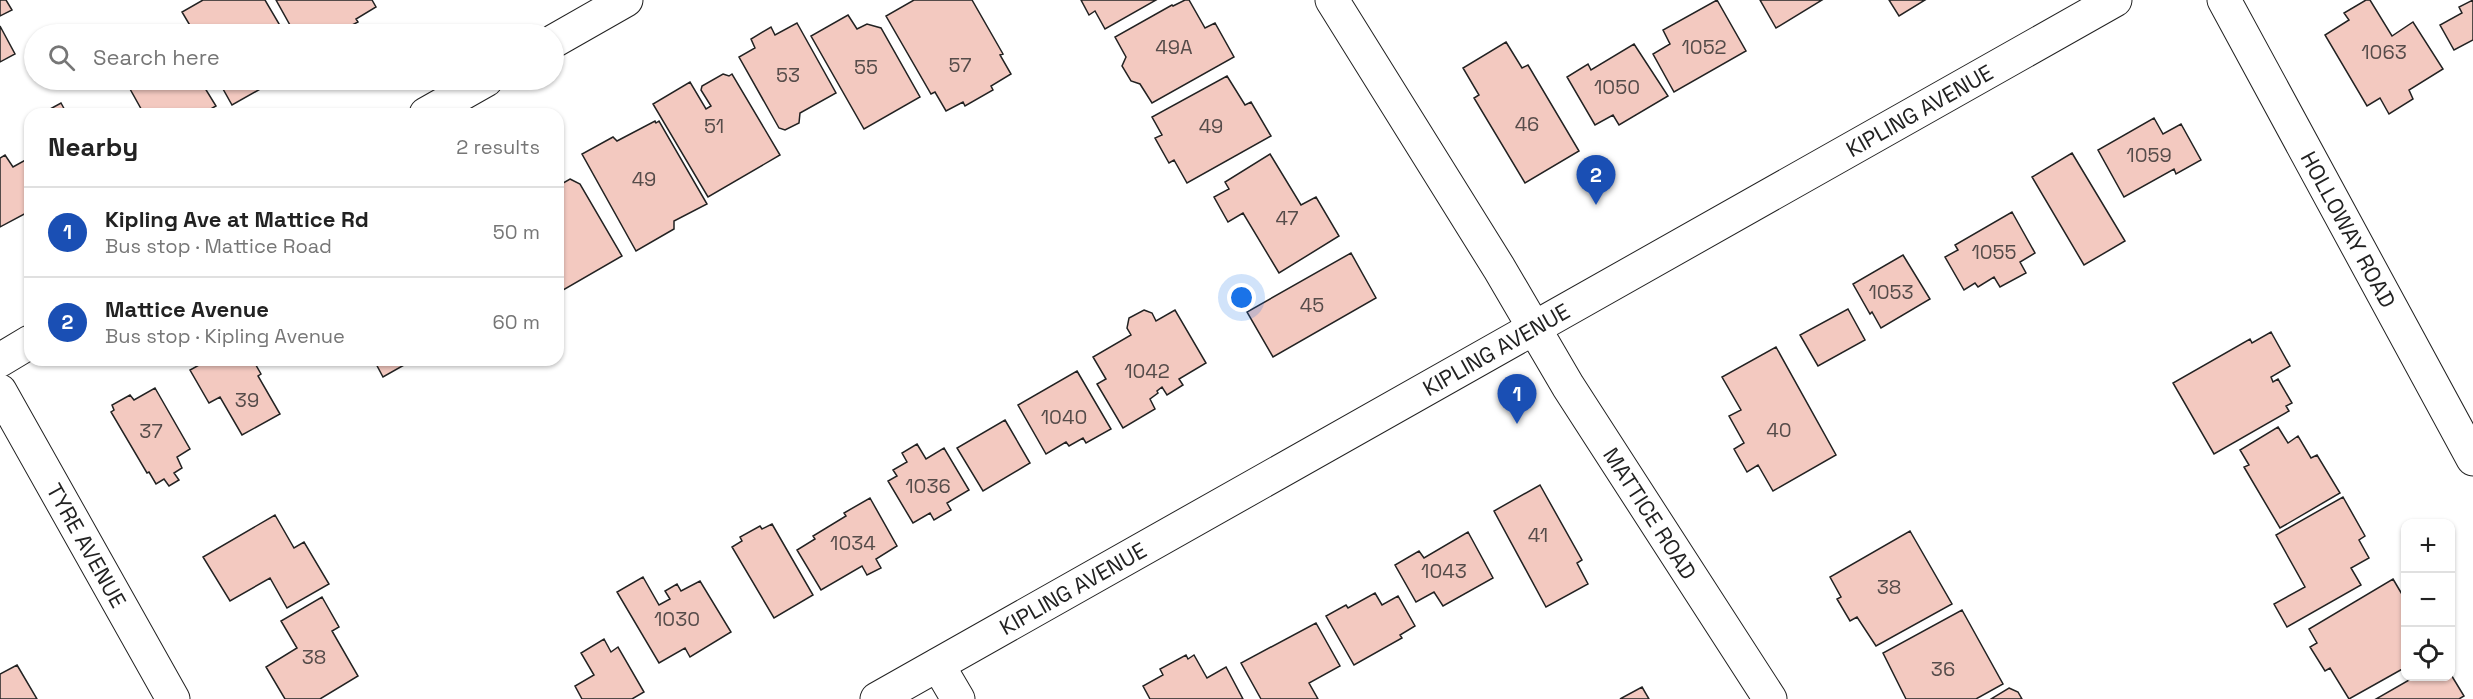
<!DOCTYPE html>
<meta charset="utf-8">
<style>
body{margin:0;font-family:"Space Grotesk",sans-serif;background:#f6f6f6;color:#222}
.controls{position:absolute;right:18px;bottom:18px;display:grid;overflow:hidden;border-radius:12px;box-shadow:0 2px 4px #0004}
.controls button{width:54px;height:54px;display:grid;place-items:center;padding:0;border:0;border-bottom:2px solid #e0e0e0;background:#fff;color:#222;font:30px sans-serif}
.you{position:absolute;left:1242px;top:298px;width:21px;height:21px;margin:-15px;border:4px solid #fff;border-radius:50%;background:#1a73e8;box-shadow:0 0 0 9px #1a73e833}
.badge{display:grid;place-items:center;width:39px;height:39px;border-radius:50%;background:#ea580c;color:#fff;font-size:20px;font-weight:700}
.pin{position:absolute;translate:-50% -50px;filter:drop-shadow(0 2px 3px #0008)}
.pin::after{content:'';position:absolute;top:32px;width:21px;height:18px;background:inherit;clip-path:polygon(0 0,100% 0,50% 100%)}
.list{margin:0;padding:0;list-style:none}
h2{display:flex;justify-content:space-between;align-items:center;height:78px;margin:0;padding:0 24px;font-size:26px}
h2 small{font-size:20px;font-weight:400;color:#767676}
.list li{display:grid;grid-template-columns:39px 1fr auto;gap:18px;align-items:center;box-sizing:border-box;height:90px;padding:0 24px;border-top:2px solid #e0e0e0}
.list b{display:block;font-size:22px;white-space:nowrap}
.list p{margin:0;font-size:20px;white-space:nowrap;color:#767676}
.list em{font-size:20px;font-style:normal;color:#767676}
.icon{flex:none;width:33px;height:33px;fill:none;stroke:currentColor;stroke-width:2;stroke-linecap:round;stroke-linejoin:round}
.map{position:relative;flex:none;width:2473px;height:699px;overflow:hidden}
.search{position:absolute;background:#fff;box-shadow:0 2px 4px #0004;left:24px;top:24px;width:540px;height:66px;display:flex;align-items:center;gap:15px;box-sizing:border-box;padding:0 21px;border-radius:33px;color:#767676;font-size:22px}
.panel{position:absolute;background:#fff;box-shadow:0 2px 4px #0004;left:24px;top:108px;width:540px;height:258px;border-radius:18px}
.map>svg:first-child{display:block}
.building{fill:#f3c9c0;stroke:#222;stroke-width:1.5}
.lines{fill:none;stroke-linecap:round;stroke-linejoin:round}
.minor-casing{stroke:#222;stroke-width:35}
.major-casing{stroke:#222;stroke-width:35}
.minor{stroke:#fff;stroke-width:33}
.major{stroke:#fff;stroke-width:33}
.labels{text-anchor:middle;stroke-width:4.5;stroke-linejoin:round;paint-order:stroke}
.number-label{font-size:20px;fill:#564c4a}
.street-label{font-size:22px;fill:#222;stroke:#fff}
</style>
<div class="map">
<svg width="2473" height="699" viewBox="0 0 2473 699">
<rect width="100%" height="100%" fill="#fff"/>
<path class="building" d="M 0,0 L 6,0 L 12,10 L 0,16 Z
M 203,0 L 265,0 L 285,34 L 195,34 L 182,12 Z
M 276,0 L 372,0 L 376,7 L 356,19 L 358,22 L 337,33 L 336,32 L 330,34 L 295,34 Z
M 914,0 L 972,0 L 1003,54 L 1000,55 L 1011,74 L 991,86 L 993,90 L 965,106 L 963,102 L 946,111 L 935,92 L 931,94 L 886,16 Z
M 1081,0 L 1156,0 L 1105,29 L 1095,11 L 1089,15 Z
M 1185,0 L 1189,0 L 1205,28 L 1215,23 L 1234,57 L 1152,103 L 1140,84 L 1131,81 L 1122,66 L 1126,57 L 1115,37 L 1172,5 L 1173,6 Z
M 1717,0 L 1746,51 L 1674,92 L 1653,54 L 1670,44 L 1663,30 Z
M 1760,0 L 1822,0 L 1776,28 Z
M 1889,0 L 1925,0 L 1899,16 Z
M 2366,0 L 2370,0 L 2392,36 L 2413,22 L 2443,69 L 2409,90 L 2413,99 L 2389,114 L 2380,98 L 2367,106 L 2325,35 L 2349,20 L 2344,13 Z
M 2473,0 L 2473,40 L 2454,50 L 2440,25 L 2462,13 L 2459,7 Z
M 848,15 L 857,29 L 867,24 L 881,28 L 920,97 L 864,129 L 811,36 Z
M 797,23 L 836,93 L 800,113 L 799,123 L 785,130 L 779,128 L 739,57 L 755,48 L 751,39 L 771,27 L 775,35 Z
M 0,26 L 15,54 L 0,62 Z
M 1506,42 L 1522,68 L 1528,65 L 1579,151 L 1525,183 L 1474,98 L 1479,95 L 1463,68 Z
M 1634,44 L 1668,96 L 1619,125 L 1613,115 L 1595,125 L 1567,77 L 1588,64 L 1591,70 Z
M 723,74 L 729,76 L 732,74 L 780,155 L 708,197 L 653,104 L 690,82 L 706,109 L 711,106 L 701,90 L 702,86 Z
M 1227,76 L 1245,105 L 1251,102 L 1271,136 L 1187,183 L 1174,160 L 1169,163 L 1155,138 L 1162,135 L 1152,117 Z
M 125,80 L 200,80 L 216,106 L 202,114 L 144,114 Z
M 218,80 L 266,80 L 269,84 L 232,105 Z
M 61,103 L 67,114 L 41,114 Z
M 2154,118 L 2163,134 L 2181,124 L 2201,160 L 2176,174 L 2174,169 L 2124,197 L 2098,150 Z
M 655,121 L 656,123 L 659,121 L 707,204 L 674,221 L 674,229 L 636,251 L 582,154 L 613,137 L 617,141 Z
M 2072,153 L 2125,241 L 2084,265 L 2032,177 Z
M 1270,154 L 1301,205 L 1316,197 L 1339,236 L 1279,273 L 1243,213 L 1228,222 L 1214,197 L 1229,189 L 1225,182 Z
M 5,155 L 13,167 L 29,158 L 30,160 L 30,211 L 0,227 L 0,158 Z
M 570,179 L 580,184 L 622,256 L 558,293 L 558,186 Z
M 2012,212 L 2035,253 L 2020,262 L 2026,273 L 2000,287 L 1994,277 L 1978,287 L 1975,283 L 1964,290 L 1945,257 L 1958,250 L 1955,245 Z
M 1351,253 L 1376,298 L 1273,357 L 1247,312 Z
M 1903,255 L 1930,299 L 1881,328 L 1872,312 L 1870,314 L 1853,284 Z
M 1848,309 L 1865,340 L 1818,366 L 1800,335 Z
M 1144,310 L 1152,313 L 1156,321 L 1175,310 L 1206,363 L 1179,379 L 1183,385 L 1167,395 L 1162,387 L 1157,391 L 1158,393 L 1150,399 L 1155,409 L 1123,428 L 1097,384 L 1106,379 L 1093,357 L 1131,335 L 1127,328 L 1129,318 Z
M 2271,332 L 2290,366 L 2271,377 L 2273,382 L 2278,379 L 2292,403 L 2286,406 L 2289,411 L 2214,454 L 2173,383 L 2250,339 L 2252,343 Z
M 1776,347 L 1836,455 L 1773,491 L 1758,465 L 1747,472 L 1734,449 L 1744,443 L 1729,416 L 1741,410 L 1722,377 Z
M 208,360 L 253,360 L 261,374 L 258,376 L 280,414 L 242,435 L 220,397 L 209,403 L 190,370 Z
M 374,360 L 413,360 L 383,377 Z
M 1077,371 L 1111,429 L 1086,443 L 1083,438 L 1069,446 L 1066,442 L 1046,454 L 1018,405 Z
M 155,388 L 190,449 L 177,457 L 182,468 L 174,473 L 179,480 L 169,486 L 164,479 L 156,484 L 149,472 L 147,473 L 111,412 L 114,410 L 112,405 L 130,395 L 134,400 Z
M 1005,420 L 1030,463 L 983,491 L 957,448 Z
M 2278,427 L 2288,443 L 2298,436 L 2311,458 L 2317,455 L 2340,493 L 2280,528 L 2244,467 L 2249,465 L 2240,450 Z
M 917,444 L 926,459 L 944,448 L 969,490 L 947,503 L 951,510 L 934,520 L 930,513 L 913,523 L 888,481 L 897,476 L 893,470 L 907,462 L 902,453 Z
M 1540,485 L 1582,560 L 1577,563 L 1588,584 L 1546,607 L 1494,511 Z
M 2343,497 L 2365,536 L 2359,540 L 2369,558 L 2351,568 L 2361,585 L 2287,627 L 2274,604 L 2305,587 L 2276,535 Z
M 870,498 L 897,546 L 876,559 L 881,568 L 867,575 L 862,566 L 821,590 L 797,550 L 815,539 L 813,536 L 846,516 L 844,513 Z
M 275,515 L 294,548 L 304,542 L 329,584 L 287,608 L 270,578 L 230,601 L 203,557 Z
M 772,524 L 813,595 L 774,618 L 732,547 L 742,541 L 740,537 L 760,526 L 762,529 Z
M 1910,531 L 1952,604 L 1876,646 L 1857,617 L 1850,621 L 1837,599 L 1841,597 L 1830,577 Z
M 1468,532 L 1493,578 L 1443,606 L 1434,592 L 1416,602 L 1395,565 L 1419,551 L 1424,558 Z
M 643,577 L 659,605 L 670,599 L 665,591 L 677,584 L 681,591 L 700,581 L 731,632 L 690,657 L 685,648 L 659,663 L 617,592 Z
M 2393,579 L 2406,601 L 2406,667 L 2349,699 L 2330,668 L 2325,671 L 2310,647 L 2317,643 L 2309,629 Z
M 1375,593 L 1382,605 L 1398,596 L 1415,626 L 1400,635 L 1402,638 L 1354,665 L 1326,616 L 1346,605 L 1348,608 Z
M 322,597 L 339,627 L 332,631 L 358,676 L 320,699 L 285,699 L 266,667 L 297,648 L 281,621 Z
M 1962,610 L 2003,684 L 1976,699 L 1906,699 L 1883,653 Z
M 1316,623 L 1340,666 L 1309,683 L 1318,699 L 1261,699 L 1241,663 Z
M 604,639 L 611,652 L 618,647 L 644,692 L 632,699 L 582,699 L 575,686 L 594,675 L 581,653 Z
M 1186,655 L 1188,659 L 1194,655 L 1207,678 L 1226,667 L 1243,699 L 1150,699 L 1143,686 L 1163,675 L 1160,669 Z
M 17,665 L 37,699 L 0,699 L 0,674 Z
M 2450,673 L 2464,696 L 2459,699 L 2376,699 L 2416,676 L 2450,676 Z
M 1642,687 L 1649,699 L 1620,699 Z
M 2009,688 L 2018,692 L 2022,699 L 1991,699 Z"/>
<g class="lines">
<defs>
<g id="minor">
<path id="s1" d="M 1332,0 L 1499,268 L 1568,386 L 1770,699"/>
<path id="s2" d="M 2224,0 L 2473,459"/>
<path d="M 554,41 L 626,0"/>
<path d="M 426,114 L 486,80"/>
<path d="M 0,360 L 30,342"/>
<path id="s3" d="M 0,391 L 173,699"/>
<path d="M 938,665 L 958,699"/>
</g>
<g id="major">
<path id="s4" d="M 877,699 L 2115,0"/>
</g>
</defs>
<use href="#minor" class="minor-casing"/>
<use href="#major" class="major-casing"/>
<use href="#minor" class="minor"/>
<use href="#major" class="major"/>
</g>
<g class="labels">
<g class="number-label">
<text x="1174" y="54">49A</text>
<text x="1704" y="54">1052</text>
<text x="2384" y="59">1063</text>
<text x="960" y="72">57</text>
<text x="866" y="74">55</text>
<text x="788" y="82">53</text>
<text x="1617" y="94">1050</text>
<text x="1527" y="131">46</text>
<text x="714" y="133">51</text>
<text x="1211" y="133">49</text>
<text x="2149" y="162">1059</text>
<text x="644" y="186">49</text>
<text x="1287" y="225">47</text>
<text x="1994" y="259">1055</text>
<text x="1891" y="299">1053</text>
<text x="1312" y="312">45</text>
<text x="1147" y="378">1042</text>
<text x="247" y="407">39</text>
<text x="1064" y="424">1040</text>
<text x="1779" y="437">40</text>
<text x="151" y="438">37</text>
<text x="928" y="493">1036</text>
<text x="1538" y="542">41</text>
<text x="853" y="550">1034</text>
<text x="1444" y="578">1043</text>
<text x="1889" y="594">38</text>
<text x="677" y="626">1030</text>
<text x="314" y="664">38</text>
<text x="1943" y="676">36</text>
</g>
<g class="street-label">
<text dy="8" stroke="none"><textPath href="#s4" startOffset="1197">KIPLING AVENUE</textPath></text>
<text dy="8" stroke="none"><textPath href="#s2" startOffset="261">HOLLOWAY ROAD</textPath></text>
<text dy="8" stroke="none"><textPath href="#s4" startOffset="711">KIPLING AVENUE</textPath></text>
<text dy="8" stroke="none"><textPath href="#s1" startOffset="604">MATTICE ROAD</textPath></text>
<text dy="8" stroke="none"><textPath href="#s3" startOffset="177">TYRE AVENUE</textPath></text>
<text dy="8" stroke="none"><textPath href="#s4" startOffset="225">KIPLING AVENUE</textPath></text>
</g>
</g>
</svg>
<div class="controls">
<button>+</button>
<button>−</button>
<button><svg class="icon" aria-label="locate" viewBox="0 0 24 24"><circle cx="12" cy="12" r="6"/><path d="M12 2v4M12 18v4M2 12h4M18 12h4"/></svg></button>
</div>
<div class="you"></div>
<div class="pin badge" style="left:1517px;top:424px;background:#1a4fb4">1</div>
<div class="pin badge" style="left:1596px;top:205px;background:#1a4fb4">2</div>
<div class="search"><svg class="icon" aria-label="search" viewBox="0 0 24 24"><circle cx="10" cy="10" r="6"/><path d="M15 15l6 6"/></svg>Search here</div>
<section class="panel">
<h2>Nearby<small>2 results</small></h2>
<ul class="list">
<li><span class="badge" style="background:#1a4fb4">1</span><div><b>Kipling Ave at Mattice Rd</b><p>Bus stop · Mattice Road</p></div><em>50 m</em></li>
<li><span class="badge" style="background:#1a4fb4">2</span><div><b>Mattice Avenue</b><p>Bus stop · Kipling Avenue</p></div><em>60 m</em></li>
</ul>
</section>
</div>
